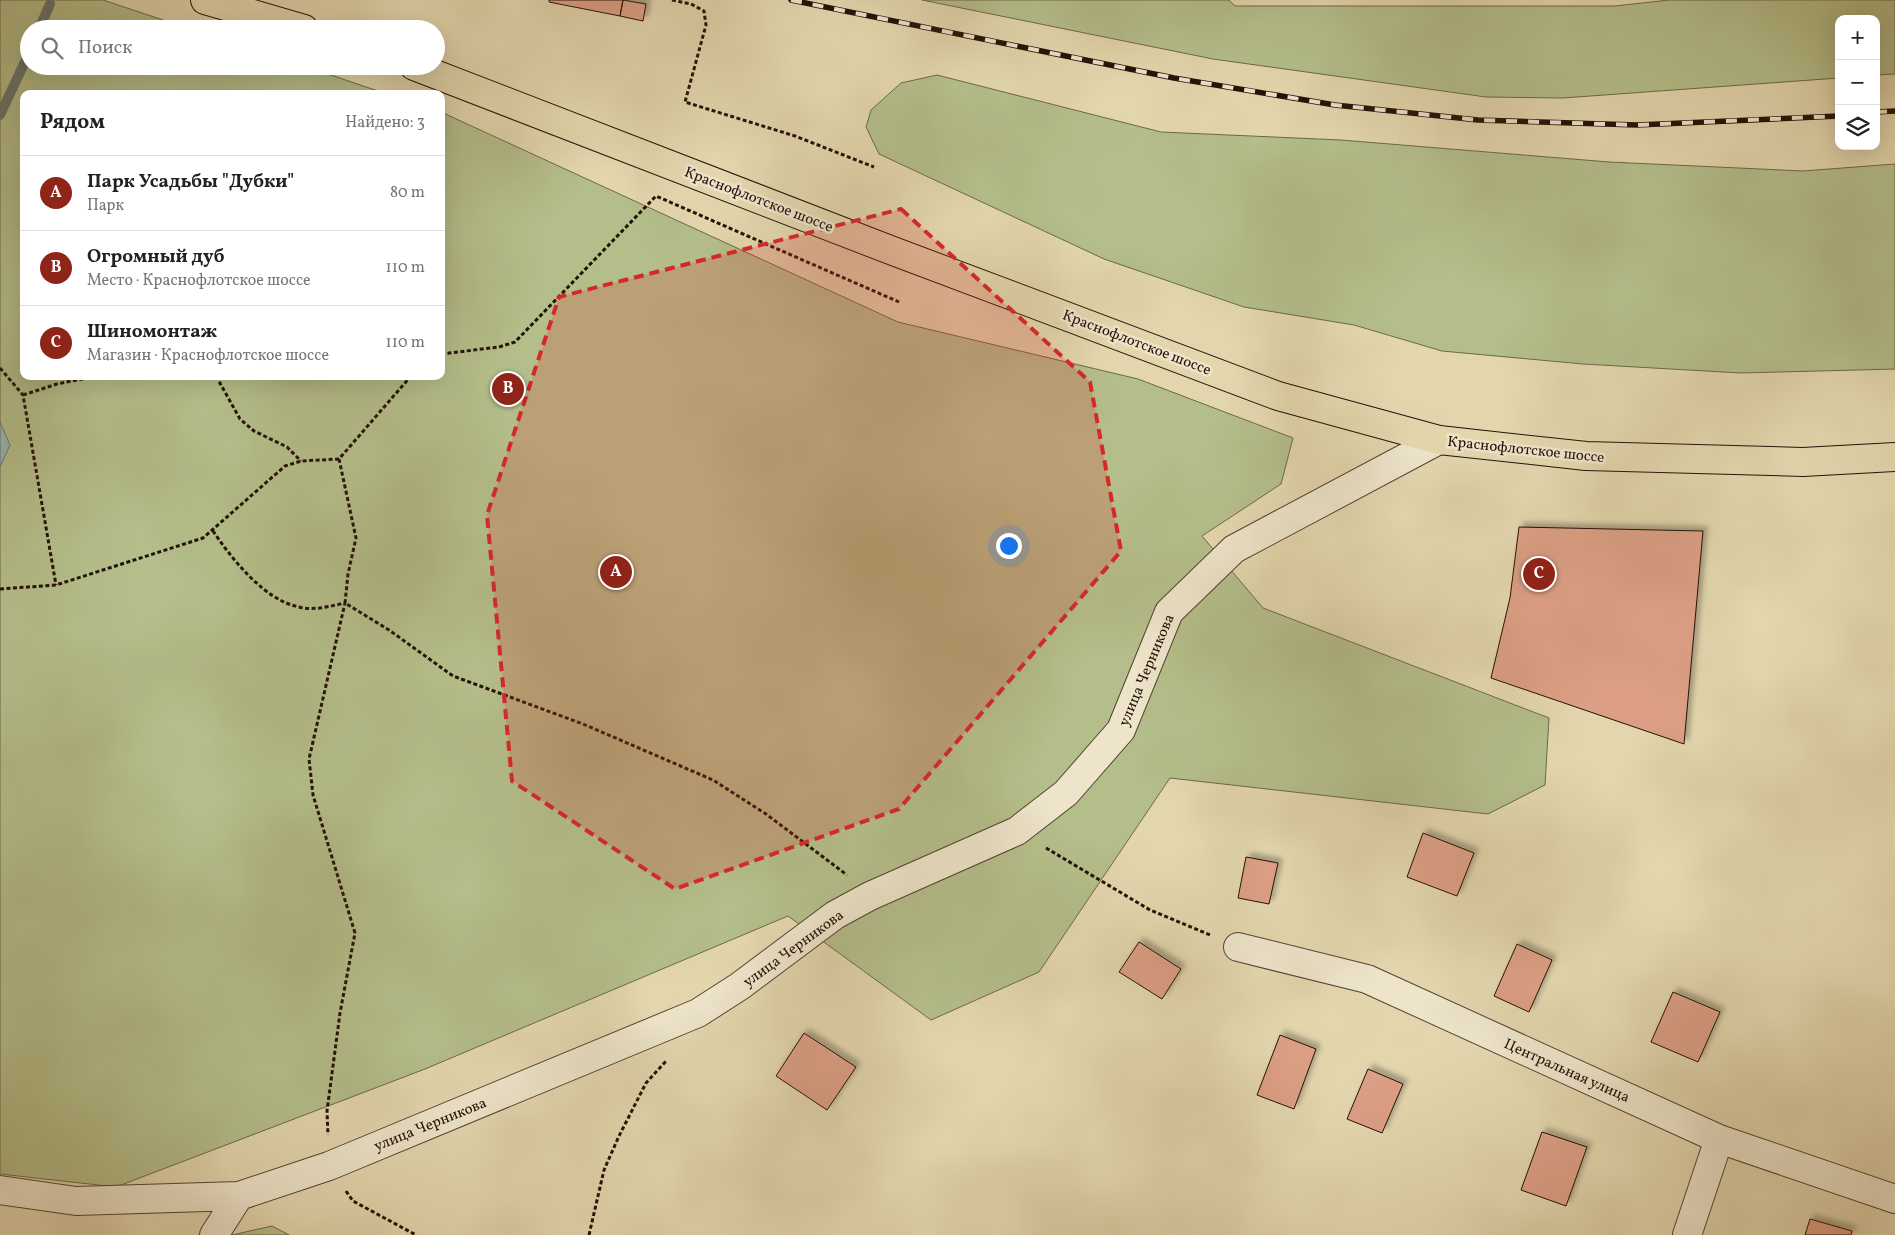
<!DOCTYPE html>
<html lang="ru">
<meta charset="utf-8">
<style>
body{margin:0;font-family:Vollkorn,serif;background:#f2f2f2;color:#222}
.controls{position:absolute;right:15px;top:15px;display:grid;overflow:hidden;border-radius:10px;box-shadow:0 5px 20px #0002}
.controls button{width:45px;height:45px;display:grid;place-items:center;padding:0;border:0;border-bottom:1px solid #e0e0e0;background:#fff;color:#222;font:25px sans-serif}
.you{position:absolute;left:1008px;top:545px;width:18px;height:18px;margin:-12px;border:4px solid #fff;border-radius:50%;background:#1a73e8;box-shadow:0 0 0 8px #1a73e833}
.badge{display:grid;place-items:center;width:32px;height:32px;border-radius:50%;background:#8f2418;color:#fff;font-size:16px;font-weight:700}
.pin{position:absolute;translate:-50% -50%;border:2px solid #fff;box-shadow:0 1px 5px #0006}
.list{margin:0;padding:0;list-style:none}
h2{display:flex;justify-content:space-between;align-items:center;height:65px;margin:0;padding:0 20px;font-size:21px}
h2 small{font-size:16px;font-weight:400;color:#767676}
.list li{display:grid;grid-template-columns:32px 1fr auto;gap:15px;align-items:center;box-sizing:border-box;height:75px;padding:0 20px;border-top:1px solid #e0e0e0}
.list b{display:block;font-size:19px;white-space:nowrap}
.list p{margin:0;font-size:16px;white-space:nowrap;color:#767676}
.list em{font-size:16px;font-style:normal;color:#767676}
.icon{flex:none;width:28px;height:28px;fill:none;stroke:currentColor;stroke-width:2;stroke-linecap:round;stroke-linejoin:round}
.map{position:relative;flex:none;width:1895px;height:1235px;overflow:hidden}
.search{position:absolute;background:#fff;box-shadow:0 5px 20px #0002;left:20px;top:20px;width:425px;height:55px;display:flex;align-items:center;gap:12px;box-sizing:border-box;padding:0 18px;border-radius:28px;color:#767676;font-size:19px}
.panel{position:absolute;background:#fff;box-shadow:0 5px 20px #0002;left:20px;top:90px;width:425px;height:290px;border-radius:10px}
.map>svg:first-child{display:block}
.green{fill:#b4be8a;stroke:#6c684a}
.water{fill:#97b7b2;stroke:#69756e}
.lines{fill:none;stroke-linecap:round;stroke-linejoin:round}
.stream{stroke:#69756e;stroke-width:10}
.building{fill:#dc9f85;stroke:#251109;filter:url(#shadow)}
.minor-casing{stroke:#544232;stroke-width:30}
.primary-casing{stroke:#251109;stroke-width:30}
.path{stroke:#251109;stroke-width:3;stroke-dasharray:4 2.5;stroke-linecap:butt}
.minor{stroke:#ede4ca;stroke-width:28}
.primary{stroke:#e3d6ad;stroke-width:28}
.rail-casing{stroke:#251109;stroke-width:5.5}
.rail{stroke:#ede4ca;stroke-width:4;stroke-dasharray:11;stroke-linecap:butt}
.marked{fill:#d62828;fill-opacity:0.2;stroke:#d62828;stroke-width:4;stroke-dasharray:10 6;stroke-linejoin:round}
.labels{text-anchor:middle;stroke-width:5;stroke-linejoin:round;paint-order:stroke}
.street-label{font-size:15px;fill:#251109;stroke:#ede4ca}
</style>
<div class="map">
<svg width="1895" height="1235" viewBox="0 0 1895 1235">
<defs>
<filter id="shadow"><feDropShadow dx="4.5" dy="-4.5" stdDeviation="2.5" flood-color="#0004"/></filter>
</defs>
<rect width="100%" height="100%" fill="#e3d6ad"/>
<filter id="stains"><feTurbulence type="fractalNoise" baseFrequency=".004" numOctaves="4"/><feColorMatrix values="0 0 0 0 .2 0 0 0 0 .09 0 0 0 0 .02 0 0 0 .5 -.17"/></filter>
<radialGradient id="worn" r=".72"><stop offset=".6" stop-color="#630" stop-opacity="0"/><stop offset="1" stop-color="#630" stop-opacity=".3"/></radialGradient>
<path class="green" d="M 0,0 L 103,0 L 190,29 L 29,29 L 29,66 L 304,66 L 387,94 L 24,94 L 24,376 L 441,376 L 441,112 L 898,322 L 1138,379 L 1293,438 L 1281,484 L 1202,536 L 1263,608 L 1549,718 L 1545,785 L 1488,814 L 1170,778 L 1039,972 L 931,1020 L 788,916 L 425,1069 L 116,1187 L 0,1174 Z
M 922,0 L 1229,0 L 1235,6 L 1615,6 L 1669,0 L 1895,0 L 1895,74 L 1876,75 L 1876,19 L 1839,19 L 1839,78 L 1563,98 L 1486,97 L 1213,59 Z
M 937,75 L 1161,132 L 1341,140 L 1609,162 L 1803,171 L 1895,164 L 1895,369 L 1741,373 L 1583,364 L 1442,351 L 1354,325 L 1244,307 L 1104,259 L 879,154 L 866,127 L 871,110 L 901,83 Z
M 272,1226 L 289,1235 L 232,1235 Z"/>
<path class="water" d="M 0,422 L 10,445 L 0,467 Z"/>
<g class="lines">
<path class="stream" d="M 39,29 L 50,4
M 0,115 L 29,53"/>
</g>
<path class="building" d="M 549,0 L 623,0 L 620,16 L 549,2 Z
M 623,0 L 646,4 L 643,21 L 620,16 Z
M 1519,527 L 1703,531 L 1684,744 L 1491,678 L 1510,598 Z
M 1423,833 L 1474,853 L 1457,896 L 1407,877 Z
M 1246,857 L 1278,863 L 1269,904 L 1238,898 Z
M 1139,942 L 1181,969 L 1162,999 L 1119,972 Z
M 1517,944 L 1552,960 L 1529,1012 L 1494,996 Z
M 1673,992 L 1720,1012 L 1698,1062 L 1651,1042 Z
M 804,1033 L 856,1067 L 827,1110 L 776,1076 Z
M 1280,1035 L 1316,1049 L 1294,1109 L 1257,1095 Z
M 1368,1069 L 1403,1084 L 1382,1133 L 1347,1119 Z
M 1542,1132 L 1587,1147 L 1566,1206 L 1521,1190 Z
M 1810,1219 L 1852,1231 L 1851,1235 L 1805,1235 Z"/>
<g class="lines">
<defs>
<path id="minor" d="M 1238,947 L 1367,979 L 1719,1139 L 1895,1199
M 0,1190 L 76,1201 L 239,1196 L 329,1166 L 698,1013 L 740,986 L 835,915 L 870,896 L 1017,831 L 1066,793 L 1121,730 L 1169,612 L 1234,549 L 1439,440
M 214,1235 L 239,1196
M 1687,1235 L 1719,1139"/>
<path id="primary" d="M 205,0 L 304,29
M 414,66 L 893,251 L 1278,396 L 1439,440 L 1586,456 L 1803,462 L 1895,457"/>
</defs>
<use href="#minor" class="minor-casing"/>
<use href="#primary" class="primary-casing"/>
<path class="path" d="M 672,0 L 691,4 L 704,11 L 706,25 L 685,102 L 795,136 L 874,167
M 441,354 L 499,347 L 515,342 L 656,196 L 899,302
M 0,368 L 23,395 L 56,585
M 216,376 L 240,419 L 254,431 L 287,447 L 301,461
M 23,395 L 57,384 L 97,376
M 339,459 L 356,538 L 348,574 L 345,603 L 389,630 L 453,676 L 583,724 L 713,780 L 766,814 L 847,875
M 213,531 C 232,559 264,600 299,607 C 314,611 331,606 345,603 L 309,759 L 313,795 L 355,933 L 340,1013 L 327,1111 L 328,1135
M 0,589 L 56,585 L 203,538 L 285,466 L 301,461 L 339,459 L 411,376
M 1046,848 L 1150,910 L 1210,935
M 346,1191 L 353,1201 L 416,1235
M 589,1235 L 604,1170 L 619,1136 L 646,1083 L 667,1060"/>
<use href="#minor" class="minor"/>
<use href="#primary" class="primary"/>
<defs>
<path id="rail" d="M 791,0 L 1174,78 L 1335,105 L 1478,120 L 1637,125 L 1839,116
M 1876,112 L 1895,111"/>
</defs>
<use href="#rail" class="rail-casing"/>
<use href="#rail" class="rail"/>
</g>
<path class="marked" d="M 901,209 L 1090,382 L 1121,551 L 899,809 L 675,889 L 512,781 L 487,515 L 559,297 Z"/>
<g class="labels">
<g class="street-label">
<text transform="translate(759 199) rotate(21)" y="5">Краснофлотское шоссе</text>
<text transform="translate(1137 342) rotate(21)" y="5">Краснофлотское шоссе</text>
<text transform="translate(1526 449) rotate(6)" y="5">Краснофлотское шоссе</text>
<text transform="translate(1146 670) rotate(-67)" y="5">улица Черникова</text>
<text transform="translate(793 948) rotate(-36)" y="5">улица Черникова</text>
<text transform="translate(1567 1070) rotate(24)" y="5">Центральная улица</text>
<text transform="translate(430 1124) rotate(-22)" y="5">улица Черникова</text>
</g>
</g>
<rect width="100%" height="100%" filter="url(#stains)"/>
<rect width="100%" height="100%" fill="url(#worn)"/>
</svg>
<div class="controls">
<button>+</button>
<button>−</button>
<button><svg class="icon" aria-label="layers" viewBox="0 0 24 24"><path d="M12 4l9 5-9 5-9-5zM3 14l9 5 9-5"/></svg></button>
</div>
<div class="you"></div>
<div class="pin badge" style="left:616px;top:572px">A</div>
<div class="pin badge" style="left:508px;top:389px">B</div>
<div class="pin badge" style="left:1539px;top:574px">C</div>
<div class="search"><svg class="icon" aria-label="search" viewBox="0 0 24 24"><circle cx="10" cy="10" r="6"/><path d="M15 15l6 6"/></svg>Поиск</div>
<section class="panel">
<h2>Рядом<small>Найдено: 3</small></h2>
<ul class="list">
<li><span class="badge">A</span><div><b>Парк Усадьбы &quot;Дубки&quot;</b><p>Парк</p></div><em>80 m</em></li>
<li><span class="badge">B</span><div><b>Огромный дуб</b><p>Место · Краснофлотское шоссе</p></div><em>110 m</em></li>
<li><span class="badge">C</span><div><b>Шиномонтаж</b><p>Магазин · Краснофлотское шоссе</p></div><em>110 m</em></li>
</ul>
</section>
</div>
